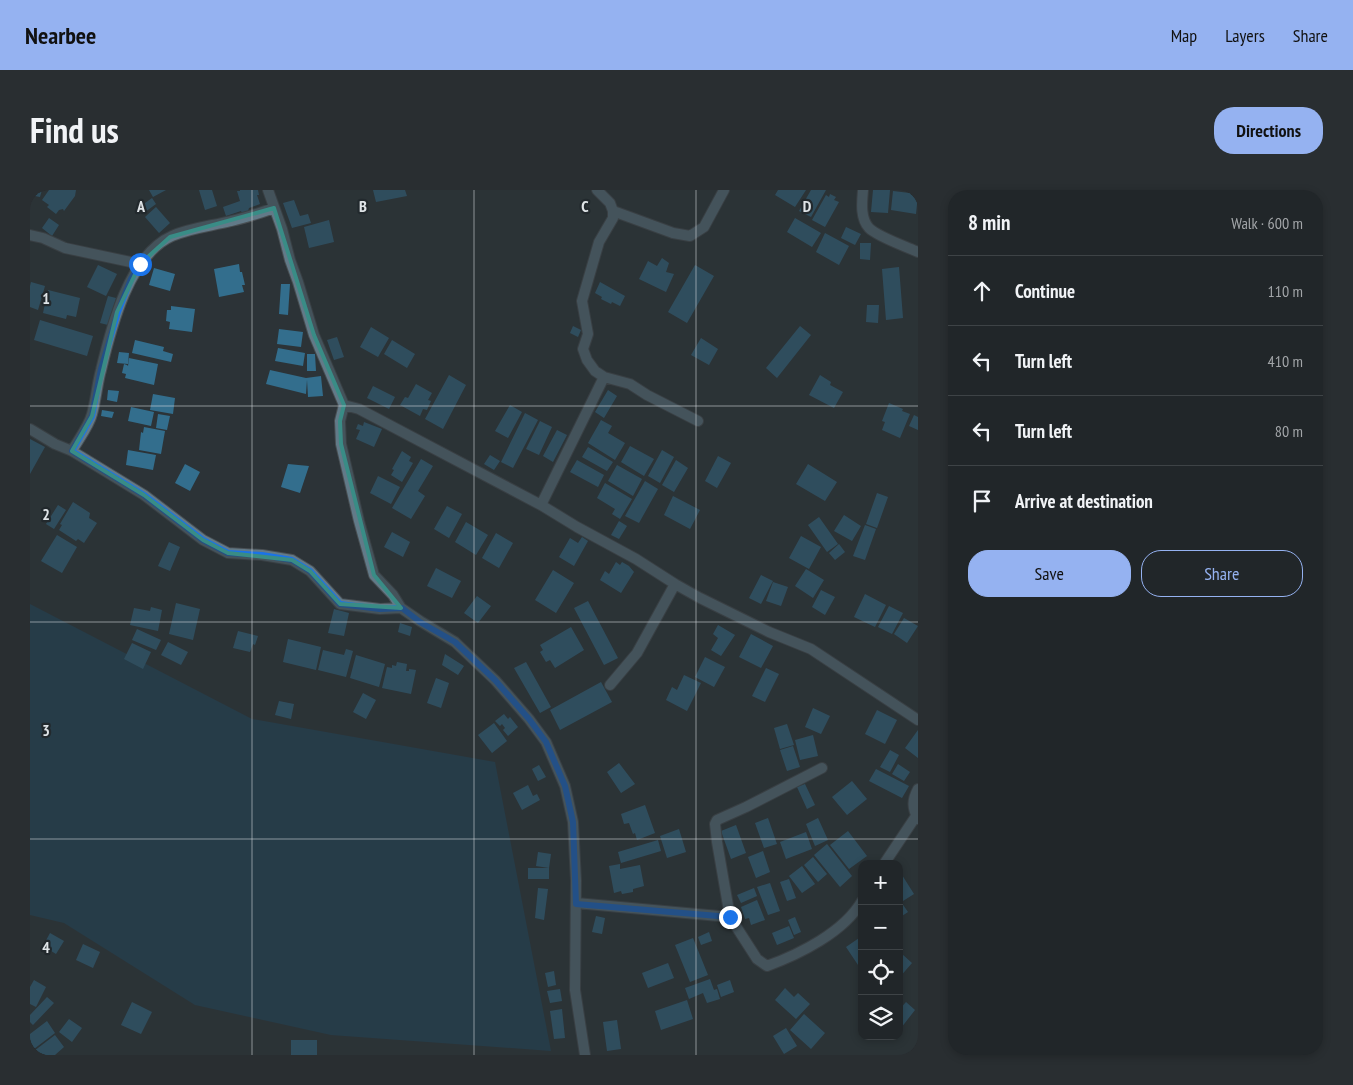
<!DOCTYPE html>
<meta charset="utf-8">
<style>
body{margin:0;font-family:"PT Sans Narrow",sans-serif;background:#292e31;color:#f1f3f6}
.controls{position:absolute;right:15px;bottom:15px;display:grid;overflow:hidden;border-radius:10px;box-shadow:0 2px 8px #0003}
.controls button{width:45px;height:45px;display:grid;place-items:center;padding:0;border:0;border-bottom:1px solid #3e4346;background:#212629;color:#f1f3f6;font:25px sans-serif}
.stop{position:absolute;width:15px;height:15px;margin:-11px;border:4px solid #1a73e8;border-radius:50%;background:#fff}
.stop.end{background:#1a73e8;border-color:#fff;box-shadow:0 1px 5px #0008}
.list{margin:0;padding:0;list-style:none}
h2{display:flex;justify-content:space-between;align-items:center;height:65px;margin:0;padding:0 20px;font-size:21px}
h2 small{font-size:16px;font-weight:400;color:#a2a5a8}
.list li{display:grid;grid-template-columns:32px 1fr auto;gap:15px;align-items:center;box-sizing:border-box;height:70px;padding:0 20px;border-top:1px solid #3e4346}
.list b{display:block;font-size:19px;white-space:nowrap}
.list em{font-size:16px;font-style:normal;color:#a2a5a8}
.actions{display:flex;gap:10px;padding:15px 20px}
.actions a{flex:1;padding:11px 0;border:1px solid #95b2f1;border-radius:20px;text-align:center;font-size:18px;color:#95b2f1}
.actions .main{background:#95b2f1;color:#111}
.icon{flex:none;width:28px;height:28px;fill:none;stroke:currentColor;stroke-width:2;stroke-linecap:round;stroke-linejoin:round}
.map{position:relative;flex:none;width:888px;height:865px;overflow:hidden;border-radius:20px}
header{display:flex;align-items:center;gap:30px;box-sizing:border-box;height:70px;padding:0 25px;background:#95b2f1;color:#111}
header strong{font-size:24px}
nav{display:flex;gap:28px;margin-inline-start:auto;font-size:18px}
.intro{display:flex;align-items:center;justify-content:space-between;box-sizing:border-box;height:120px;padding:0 30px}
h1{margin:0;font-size:35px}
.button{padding:12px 22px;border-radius:20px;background:#95b2f1;color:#111;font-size:18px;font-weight:700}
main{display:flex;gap:30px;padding:0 30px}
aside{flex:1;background:#212629;border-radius:20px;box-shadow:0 2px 8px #0003}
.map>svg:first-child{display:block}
.green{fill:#1f485e}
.building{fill:#336e8d}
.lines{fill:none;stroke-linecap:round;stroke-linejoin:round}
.minor-casing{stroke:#494f53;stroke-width:12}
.minor{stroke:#627a88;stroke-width:10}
.route{stroke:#1a73e8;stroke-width:6}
.marked{fill:none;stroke:#398c86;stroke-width:4;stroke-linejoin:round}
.grid{fill:none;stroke:#dfe4e7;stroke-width:1;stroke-opacity:0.55}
.grid-label{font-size:16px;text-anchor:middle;font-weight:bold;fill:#dfe4e7;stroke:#22292d;stroke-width:4.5;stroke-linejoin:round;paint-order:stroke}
</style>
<header>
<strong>Nearbee</strong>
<nav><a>Map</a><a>Layers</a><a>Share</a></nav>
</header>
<div class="intro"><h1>Find us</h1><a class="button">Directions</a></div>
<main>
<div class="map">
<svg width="888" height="865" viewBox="0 0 888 865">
<rect width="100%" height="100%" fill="#2c3337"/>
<path class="green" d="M 0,414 L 222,529 L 465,572 L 521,861 L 301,845 L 165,815 L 34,733 L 0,725 Z"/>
<path class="building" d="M 0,0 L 12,0 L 10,7 L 0,5 Z
M 19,0 L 46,0 L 45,6 L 34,21 L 33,19 L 29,20 L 26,24 L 17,17 L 19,15 L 12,10 Z
M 119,0 L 136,0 L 123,7 Z
M 169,0 L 182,0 L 187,16 L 175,20 Z
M 210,0 L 228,0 L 229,5 L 227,5 L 230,14 L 219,18 L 218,21 L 212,23 L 211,21 L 196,26 L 193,17 L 210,11 L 207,1 L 210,1 Z
M 343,0 L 375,0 L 377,6 L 346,12 Z
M 748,0 L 776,0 L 765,17 L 745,5 Z
M 781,0 L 796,0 L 781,27 L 769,21 Z
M 843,0 L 860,0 L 858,23 L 841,22 Z
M 863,1 L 888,4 L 886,24 L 861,20 Z
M 800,4 L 806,7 L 804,10 L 809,12 L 795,37 L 782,30 L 796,5 L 799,7 Z
M 122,8 L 126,14 L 115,22 L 111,16 Z
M 264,10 L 270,26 L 278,24 L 281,33 L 262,38 L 253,13 Z
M 126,17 L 140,33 L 129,43 L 115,27 Z
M 19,28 L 29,35 L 22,46 L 12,38 Z
M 765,28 L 791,43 L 782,57 L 757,42 Z
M 299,30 L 304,52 L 279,58 L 274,37 Z
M 816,37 L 831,44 L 825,55 L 811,48 Z
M 795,43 L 819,56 L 809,75 L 786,62 Z
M 830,53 L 841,53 L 840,70 L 830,69 Z
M 632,68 L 639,73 L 636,82 L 644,84 L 636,102 L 609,89 L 618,71 L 627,76 Z
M 209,74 L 210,82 L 212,82 L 215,95 L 212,95 L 214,102 L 189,107 L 184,79 Z
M 68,75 L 87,84 L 76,106 L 57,97 Z
M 665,75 L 684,86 L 657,133 L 638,122 Z
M 869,77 L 873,128 L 856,130 L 852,79 Z
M 124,78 L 145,84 L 140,101 L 119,95 Z
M 1,92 L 15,96 L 8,120 L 0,117 L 0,96 Z
M 570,92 L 595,106 L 590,116 L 582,112 L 581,114 L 571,109 L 572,107 L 565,103 Z
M 251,94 L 260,94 L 258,125 L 249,124 Z
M 18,100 L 50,108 L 46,127 L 37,125 L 36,129 L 13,123 Z
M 78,106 L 86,108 L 78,135 L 70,133 Z
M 837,115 L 849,115 L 848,133 L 836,132 Z
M 141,116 L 165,119 L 162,142 L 139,139 L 140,132 L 136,131 L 137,120 L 141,120 Z
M 10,130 L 63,146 L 57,166 L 4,150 Z
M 543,136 L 551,140 L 548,147 L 540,143 Z
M 770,136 L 781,145 L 747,188 L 736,178 Z
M 341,137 L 359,148 L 348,167 L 330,157 Z
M 249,139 L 273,142 L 271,157 L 247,154 Z
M 307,147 L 314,167 L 304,170 L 297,150 Z
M 671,148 L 688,159 L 679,175 L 661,165 Z
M 105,150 L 134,157 L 133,161 L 143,164 L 141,172 L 102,163 Z
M 362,150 L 385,164 L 377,178 L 354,164 Z
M 248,158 L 275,163 L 273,176 L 245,171 Z
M 89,162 L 99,163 L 98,174 L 87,173 Z
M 277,164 L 285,164 L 286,181 L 277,181 Z
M 99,168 L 128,174 L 124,195 L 95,188 L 96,184 L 92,183 L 94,174 L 97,175 L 98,176 Z
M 240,180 L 276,188 L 291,186 L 293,206 L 278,207 L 277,190 L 276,204 L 236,194 Z
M 419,185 L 436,195 L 413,239 L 395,229 Z
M 790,185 L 801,192 L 800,195 L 813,202 L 804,218 L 779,205 Z
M 386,194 L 402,203 L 398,210 L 401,211 L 397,220 L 393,219 L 390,226 L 370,215 L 375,207 L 378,208 Z
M 343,196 L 365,207 L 359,219 L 337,208 Z
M 78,200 L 89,201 L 87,212 L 77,210 Z
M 578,200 L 587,206 L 574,228 L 565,222 Z
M 123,204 L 145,208 L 143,224 L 120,220 Z
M 859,213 L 873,219 L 872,221 L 880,224 L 870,248 L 852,240 L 855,232 L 852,231 Z
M 480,215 L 492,222 L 478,248 L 465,241 Z
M 101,217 L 124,222 L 121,236 L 98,231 Z
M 72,220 L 84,222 L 82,228 L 71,226 Z
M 495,223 L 508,230 L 483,278 L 471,272 Z
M 128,224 L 140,226 L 137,240 L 126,238 Z
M 884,225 L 888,227 L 888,240 L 879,236 Z
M 571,230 L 582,236 L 578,243 L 595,253 L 585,270 L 558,253 Z
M 510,231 L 522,237 L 509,265 L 496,259 Z
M 334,232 L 352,239 L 344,257 L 326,249 L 330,240 L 326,239 L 328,234 L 333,236 Z
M 114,237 L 135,241 L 131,264 L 109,260 L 111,242 L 113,243 Z
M 527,240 L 537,245 L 523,272 L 513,266 Z
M 0,249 L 15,257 L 0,284 Z
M 600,256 L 624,269 L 614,286 L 591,272 Z
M 558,257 L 583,272 L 577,281 L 552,267 Z
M 98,260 L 126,265 L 123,280 L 96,275 Z
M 632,260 L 644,267 L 630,293 L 618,286 Z
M 372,261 L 381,267 L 379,271 L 383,273 L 372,292 L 361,285 L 364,280 L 362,279 Z
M 460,265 L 470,271 L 464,280 L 454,274 Z
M 688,266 L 701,273 L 687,298 L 675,291 Z
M 391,269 L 403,276 L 388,301 L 395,306 L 381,329 L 362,318 Z
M 547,270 L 574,285 L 568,297 L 540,282 Z
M 646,270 L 658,278 L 644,302 L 632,295 Z
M 155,274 L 170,282 L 160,301 L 145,293 Z
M 258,274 L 279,276 L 270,303 L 251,297 Z
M 778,274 L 807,292 L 795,311 L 766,294 Z
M 587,275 L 612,289 L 603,306 L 578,291 Z
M 348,286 L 370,297 L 361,314 L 340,303 Z
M 615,291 L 628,299 L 609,333 L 595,326 Z
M 575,293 L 602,309 L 590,329 L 582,324 L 585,319 L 567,308 Z
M 847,303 L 858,307 L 847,338 L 836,334 Z
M 643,306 L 670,320 L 660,339 L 634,325 Z
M 43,312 L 60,323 L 59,328 L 67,333 L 54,353 L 48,349 L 46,351 L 29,340 L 32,335 L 30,334 Z
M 28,315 L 36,320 L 24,339 L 16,334 Z
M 417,316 L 432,324 L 419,348 L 404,339 Z
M 814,325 L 831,336 L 822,351 L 804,341 Z
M 789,327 L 808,354 L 797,362 L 778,335 Z
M 589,331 L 597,336 L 589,349 L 581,345 Z
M 436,332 L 458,345 L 446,365 L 425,352 Z
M 835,335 L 846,339 L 835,370 L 823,366 Z
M 362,342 L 380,352 L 373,367 L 354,357 Z
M 466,343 L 483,353 L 469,378 L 452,368 Z
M 27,345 L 47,357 L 32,383 L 11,371 Z
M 771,346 L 791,357 L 779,379 L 759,368 Z
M 552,347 L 558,351 L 544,376 L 529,367 L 540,348 L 548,353 Z
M 139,352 L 150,357 L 140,381 L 128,376 Z
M 809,354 L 815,362 L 805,370 L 799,363 Z
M 586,372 L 590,375 L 592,372 L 599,376 L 604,382 L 591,403 L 570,390 L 575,381 L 579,384 Z
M 406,378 L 431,391 L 422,408 L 397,396 Z
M 776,379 L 794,390 L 783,408 L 765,396 Z
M 523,380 L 544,393 L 526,423 L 505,410 Z
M 731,385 L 743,391 L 731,414 L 719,408 Z
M 743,392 L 758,397 L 751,416 L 736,411 Z
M 791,400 L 805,407 L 795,425 L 782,417 Z
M 835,404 L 856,415 L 845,437 L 824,427 Z
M 447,406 L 461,416 L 448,433 L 434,423 Z
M 558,411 L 588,468 L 574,475 L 544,418 Z
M 146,413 L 170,419 L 163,450 L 139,444 Z
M 859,416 L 873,423 L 862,444 L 848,437 Z
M 121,417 L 132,420 L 128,441 L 100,435 L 104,418 L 120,421 Z
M 304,419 L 319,423 L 314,446 L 298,443 Z
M 874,428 L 888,436 L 877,453 L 864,444 Z
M 370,433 L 382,437 L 380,446 L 368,442 Z
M 688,435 L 705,445 L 691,466 L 681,460 L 688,448 L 683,444 Z
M 541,437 L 554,460 L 525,478 L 520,470 L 516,472 L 510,462 L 513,460 L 510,455 Z
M 107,439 L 131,450 L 126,460 L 102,450 Z
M 208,441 L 228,446 L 225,455 L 223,454 L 220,462 L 203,458 Z
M 721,444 L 743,456 L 731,478 L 709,467 Z
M 258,449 L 291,457 L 286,480 L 253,472 Z
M 138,452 L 158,462 L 151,475 L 131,465 Z
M 102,453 L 121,462 L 113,479 L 94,469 Z
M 316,459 L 323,461 L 316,487 L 288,480 L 293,460 L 314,465 Z
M 415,464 L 434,476 L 428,485 L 412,475 Z
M 326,465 L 355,474 L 349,497 L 320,488 Z
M 675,467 L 695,477 L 684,497 L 665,487 Z
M 367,472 L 377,474 L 376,481 L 379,481 L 379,479 L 386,480 L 381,504 L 352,498 L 357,477 L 362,478 L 362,475 L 366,476 Z
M 496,472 L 521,517 L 510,523 L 484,478 Z
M 736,478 L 749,484 L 735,512 L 722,506 Z
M 654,485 L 671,493 L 657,521 L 636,510 L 642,497 L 647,500 Z
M 406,488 L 419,493 L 411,518 L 397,513 Z
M 571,492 L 582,512 L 530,540 L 520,520 Z
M 333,503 L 346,510 L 336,529 L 323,522 Z
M 249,511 L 264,514 L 261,529 L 245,525 Z
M 783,518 L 800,526 L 791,544 L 775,537 Z
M 847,520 L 867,530 L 855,554 L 835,544 Z
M 474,524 L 478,529 L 480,527 L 488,537 L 478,546 L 473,540 L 475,538 L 472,534 L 470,536 L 465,531 Z
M 464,533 L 477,551 L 462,563 L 448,545 Z
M 757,534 L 764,555 L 750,559 L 744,538 Z
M 888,540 L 888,568 L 875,558 Z
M 783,545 L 788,566 L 770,570 L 765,550 Z
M 763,556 L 770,577 L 757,581 L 750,560 Z
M 860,560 L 869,565 L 860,582 L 850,577 Z
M 589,573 L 605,594 L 591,603 L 577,582 Z
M 868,574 L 880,582 L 874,591 L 862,584 Z
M 509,575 L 516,587 L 508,591 L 502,579 Z
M 846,579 L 879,596 L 872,608 L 839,591 Z
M 822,591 L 837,609 L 817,625 L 802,607 Z
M 775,594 L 785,615 L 777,619 L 767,597 Z
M 498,595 L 503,606 L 507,604 L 510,610 L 492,620 L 483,603 Z
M 615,615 L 625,643 L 607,650 L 605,643 L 603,644 L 599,633 L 594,634 L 591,624 Z
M 738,628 L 747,654 L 734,658 L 725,633 Z
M 788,628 L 798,650 L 785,656 L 776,634 Z
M 706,635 L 716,663 L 701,669 L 691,641 Z
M 649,639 L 656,662 L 637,668 L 630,646 Z
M 818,641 L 837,666 L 819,679 L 800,655 Z
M 776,642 L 782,659 L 756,669 L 750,652 Z
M 628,650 L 631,661 L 591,673 L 588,662 Z
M 797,654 L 822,686 L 810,697 L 784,665 Z
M 733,661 L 740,682 L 726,688 L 718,667 Z
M 508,662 L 521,664 L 519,678 L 506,676 Z
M 783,667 L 797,684 L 788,692 L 774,675 Z
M 590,674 L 590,679 L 610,675 L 614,696 L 603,699 L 603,702 L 592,704 L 591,701 L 584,703 L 579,676 Z
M 772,676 L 785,694 L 772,703 L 759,686 Z
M 498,678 L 519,678 L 519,689 L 498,689 Z
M 872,685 L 884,704 L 873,711 L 869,705 L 869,687 Z
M 759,689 L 766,708 L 757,711 L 750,692 Z
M 740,693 L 750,721 L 738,725 L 727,697 Z
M 508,698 L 518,699 L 514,730 L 505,728 Z
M 724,698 L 727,706 L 711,713 L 707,705 Z
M 869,709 L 878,722 L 869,728 Z
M 727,710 L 735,730 L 721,735 L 719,728 L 715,729 L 711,717 Z
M 566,726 L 575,728 L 572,744 L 562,742 Z
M 765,727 L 771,742 L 764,745 L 758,730 Z
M 759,736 L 764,748 L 747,755 L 742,743 Z
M 679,742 L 682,751 L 671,755 L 668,747 Z
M 20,743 L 34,751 L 26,764 L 13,756 Z
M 832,746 L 832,781 L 816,757 Z
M 663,748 L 678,785 L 660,792 L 645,755 Z
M 53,754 L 70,762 L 63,778 L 46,770 Z
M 872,764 L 882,773 L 869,788 L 869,767 Z
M 638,773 L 644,788 L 618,798 L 612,783 Z
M 524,781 L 526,795 L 518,797 L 515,783 Z
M 680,789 L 684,800 L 687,799 L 690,809 L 677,813 L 673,803 L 659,809 L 655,798 Z
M 4,790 L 16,797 L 6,817 L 0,814 L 0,797 Z
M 700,790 L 704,802 L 691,807 L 687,795 Z
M 755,798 L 764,807 L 768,803 L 780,814 L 766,829 L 745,810 Z
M 530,799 L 532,811 L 520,813 L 517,801 Z
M 17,807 L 24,813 L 3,835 L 0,832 L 0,825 Z
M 657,810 L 663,829 L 631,840 L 625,821 Z
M 102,812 L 122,822 L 111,844 L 91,835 Z
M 876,812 L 885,820 L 871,838 L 869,836 L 869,820 Z
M 532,819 L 535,848 L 524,849 L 520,821 Z
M 774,824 L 795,843 L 781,859 L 760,840 Z
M 39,829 L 52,838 L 42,852 L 29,842 Z
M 587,830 L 591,859 L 577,861 L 573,832 Z
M 17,831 L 25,843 L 0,862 L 0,844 Z
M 756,838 L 767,856 L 754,864 L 743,846 Z
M 25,845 L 34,857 L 25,865 L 7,865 L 4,861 Z
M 261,850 L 287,850 L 287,865 L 261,865 Z"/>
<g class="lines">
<defs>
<path id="minor" d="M 238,0 L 252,39 L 260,70 L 268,92 L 284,145 L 314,215 L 310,231 L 311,254 L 329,331 L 344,385 L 363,405 L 371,418 L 390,431 L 425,452 L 465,490 L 499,529 L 516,552 L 535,596 L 543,632 L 546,691 L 545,800 L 555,865
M 567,0 L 580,13 L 583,21 L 583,28 L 569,52 L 552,111 L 558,144 L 553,159 L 557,170 L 565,181 L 574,187 L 600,194 L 617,205 L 668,231
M 833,0 C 832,12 830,28 839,38 C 848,47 875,56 888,62
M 583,21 L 643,43 L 660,46 L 674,37 L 694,0
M 0,45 L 13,48 L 35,58 L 110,74
M 314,215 L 329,219 L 511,315 L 547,337 L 606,369 L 645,394 L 670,408 L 739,442 L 781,459 L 888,530
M 0,239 L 25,254 L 42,261 L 114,305 L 173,350 L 198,363 L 232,365 L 262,370 L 280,381 L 310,414 L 350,419 L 371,418
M 42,261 C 48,250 59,236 62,224 C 66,210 67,194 71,180 C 81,138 99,65 142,46 C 160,38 181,36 201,31 C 215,28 230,23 244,18
M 511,315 L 574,187
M 580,495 L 607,463 L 645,394
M 792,578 L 716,617 L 687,630 L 685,634 L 687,652 L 700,727 L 727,769 L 737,776 C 770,764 814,742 832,711
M 888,599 C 882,610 882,618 888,629
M 854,674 L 886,626
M 546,713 L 700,727"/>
</defs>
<use href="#minor" class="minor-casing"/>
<use href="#minor" class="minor"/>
</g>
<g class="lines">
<path class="route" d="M 110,74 L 101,89 L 88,122 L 71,179 L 62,226 L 42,261 L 114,305 L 173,350 L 198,363 L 232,365 L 262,370 L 280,381 L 310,414 L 350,419 L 372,418 L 390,432 L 425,452 L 465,490 L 499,529 L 516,552 L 535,596 L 543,632 L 546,714 L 700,727"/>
</g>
<path d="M0 0H888V865H0ZM 244,18 L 284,145 L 314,215 L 310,231 L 311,254 L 344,385 L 371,418 L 310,414 L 280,381 L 262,370 L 198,363 L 173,350 L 114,305 L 42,261 L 62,226 L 87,122 L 110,74 L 140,47 Z" fill="#2c3337" fill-opacity=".55" fill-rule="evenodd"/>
<path class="marked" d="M 244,18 L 284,145 L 314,215 L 310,231 L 311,254 L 344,385 L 371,418 L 310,414 L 280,381 L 262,370 L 198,363 L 173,350 L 114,305 L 42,261 L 62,226 L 87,122 L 110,74 L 140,47 Z"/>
<path class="grid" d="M 222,0 L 222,865M 444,0 L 444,865M 666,0 L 666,865M 0,216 L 888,216M 0,432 L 888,432M 0,649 L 888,649"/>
<g class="grid-label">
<text x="111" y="22">A</text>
<text x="333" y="22">B</text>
<text x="555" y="22">C</text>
<text x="777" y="22">D</text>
<text x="16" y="114">1</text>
<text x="16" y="330">2</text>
<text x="16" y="546">3</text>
<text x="16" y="763">4</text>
</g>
</svg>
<div class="controls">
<button>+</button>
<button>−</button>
<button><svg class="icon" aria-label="locate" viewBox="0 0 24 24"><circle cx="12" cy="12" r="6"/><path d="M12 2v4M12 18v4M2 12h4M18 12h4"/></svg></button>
<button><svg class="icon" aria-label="layers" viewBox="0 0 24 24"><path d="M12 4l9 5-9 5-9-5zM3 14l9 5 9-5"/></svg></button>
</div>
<div class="stop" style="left:110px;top:74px"></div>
<div class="stop end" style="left:700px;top:727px"></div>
</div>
<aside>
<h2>8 min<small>Walk · 600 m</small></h2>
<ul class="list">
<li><svg class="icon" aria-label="ahead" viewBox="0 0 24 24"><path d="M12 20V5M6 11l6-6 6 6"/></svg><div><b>Continue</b></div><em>110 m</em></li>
<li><svg class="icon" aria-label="left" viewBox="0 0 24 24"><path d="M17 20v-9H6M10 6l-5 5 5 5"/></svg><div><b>Turn left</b></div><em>410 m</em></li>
<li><svg class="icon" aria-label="left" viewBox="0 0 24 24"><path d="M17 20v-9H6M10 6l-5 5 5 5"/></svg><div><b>Turn left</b></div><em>80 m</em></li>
<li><svg class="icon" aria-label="arrive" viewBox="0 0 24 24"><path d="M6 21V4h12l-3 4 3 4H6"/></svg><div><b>Arrive at destination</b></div></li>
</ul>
<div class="actions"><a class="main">Save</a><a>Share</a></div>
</aside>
</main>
